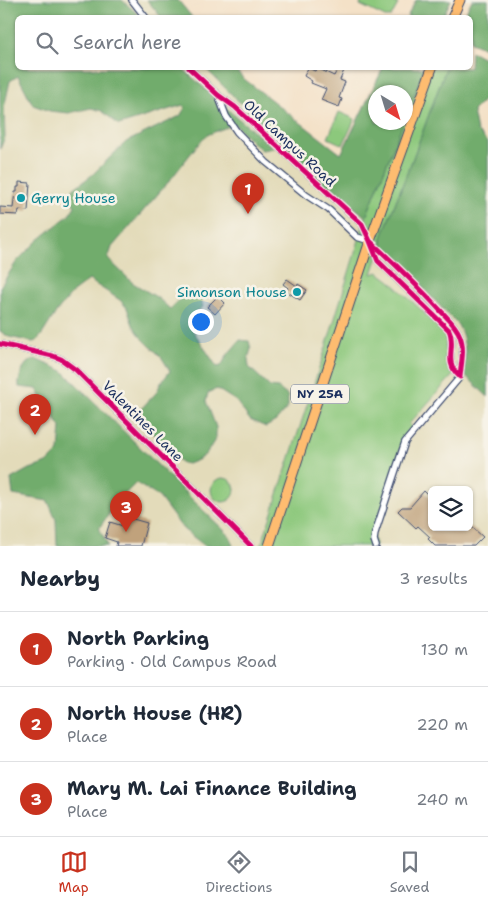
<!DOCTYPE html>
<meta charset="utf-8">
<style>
body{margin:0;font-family:"Shantell Sans",sans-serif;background:#f6f6f7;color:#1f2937}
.controls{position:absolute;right:15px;bottom:15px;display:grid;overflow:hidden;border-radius:8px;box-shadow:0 1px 4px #0004}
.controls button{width:45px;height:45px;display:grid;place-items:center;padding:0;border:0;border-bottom:1px solid #e0e1e3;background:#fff;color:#1f2937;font:25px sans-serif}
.compass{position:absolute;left:368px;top:85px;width:45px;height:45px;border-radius:50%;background:#fff;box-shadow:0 1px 4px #0004;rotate:142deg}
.you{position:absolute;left:200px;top:321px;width:18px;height:18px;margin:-12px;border:4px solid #fff;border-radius:50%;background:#1a73e8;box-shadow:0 0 0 8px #1a73e833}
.badge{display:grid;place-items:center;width:32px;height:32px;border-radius:50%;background:#c8321e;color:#fff;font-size:16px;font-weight:700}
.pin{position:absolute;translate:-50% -41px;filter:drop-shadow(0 1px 2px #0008)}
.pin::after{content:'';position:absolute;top:26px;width:18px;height:15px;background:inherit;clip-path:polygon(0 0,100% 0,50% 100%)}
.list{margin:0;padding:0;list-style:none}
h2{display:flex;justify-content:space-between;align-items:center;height:65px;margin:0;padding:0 20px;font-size:21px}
h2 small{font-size:16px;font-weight:400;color:#747a83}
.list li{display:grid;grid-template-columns:32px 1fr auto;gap:15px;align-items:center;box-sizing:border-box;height:75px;padding:0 20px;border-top:1px solid #e0e1e3}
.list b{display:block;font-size:19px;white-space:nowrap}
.list p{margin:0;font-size:16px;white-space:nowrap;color:#747a83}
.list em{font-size:16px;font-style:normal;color:#747a83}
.icon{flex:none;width:28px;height:28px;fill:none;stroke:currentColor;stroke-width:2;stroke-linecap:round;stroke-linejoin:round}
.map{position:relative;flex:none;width:488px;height:546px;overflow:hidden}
.search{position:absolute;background:#fff;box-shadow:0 1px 4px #0004;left:15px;right:15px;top:15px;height:55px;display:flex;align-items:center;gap:12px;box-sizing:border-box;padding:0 18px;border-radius:8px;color:#747a83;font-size:19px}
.sheet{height:290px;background:#fff}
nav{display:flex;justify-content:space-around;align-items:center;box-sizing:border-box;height:70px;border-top:1px solid #e0e1e3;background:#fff;font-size:14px;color:#747a83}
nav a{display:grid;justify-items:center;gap:2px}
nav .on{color:#c8321e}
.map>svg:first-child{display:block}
.built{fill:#e3dbba;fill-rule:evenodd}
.green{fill:#8cc87c;stroke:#547c6d}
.forest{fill:#71ac6c;stroke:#466e65}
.building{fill:#c0a27c}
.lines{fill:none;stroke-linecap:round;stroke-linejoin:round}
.minor-casing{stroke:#3c4a6e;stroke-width:8}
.primary-casing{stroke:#3c4a6e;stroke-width:11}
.minor{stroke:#fff;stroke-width:5.5}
.primary{stroke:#febc70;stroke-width:9}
.cycleway-casing{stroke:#f7f3e8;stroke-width:8}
.cycleway{stroke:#d6006c;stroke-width:5}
.culture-dot{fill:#0f9aa8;stroke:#f7f3e8;stroke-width:2}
.labels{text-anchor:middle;stroke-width:5;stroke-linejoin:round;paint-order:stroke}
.shield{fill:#f7f3e8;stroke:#5d6a87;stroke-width:1}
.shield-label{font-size:12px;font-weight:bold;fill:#1b2f5e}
.street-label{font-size:14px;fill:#1b2f5e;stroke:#f7f3e8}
.culture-label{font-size:14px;fill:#0d838f;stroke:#f7f3e8;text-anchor:start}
</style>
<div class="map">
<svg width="488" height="546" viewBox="0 0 488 546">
<rect width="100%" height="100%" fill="#f7f3e8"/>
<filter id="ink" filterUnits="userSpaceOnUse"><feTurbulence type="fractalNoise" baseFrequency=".02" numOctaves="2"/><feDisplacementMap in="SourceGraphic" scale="10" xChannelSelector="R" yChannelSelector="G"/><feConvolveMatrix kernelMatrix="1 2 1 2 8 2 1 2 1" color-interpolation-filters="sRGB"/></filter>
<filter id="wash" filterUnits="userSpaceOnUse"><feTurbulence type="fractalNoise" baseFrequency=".0096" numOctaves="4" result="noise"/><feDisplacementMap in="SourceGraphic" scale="20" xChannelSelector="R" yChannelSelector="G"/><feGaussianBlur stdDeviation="1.12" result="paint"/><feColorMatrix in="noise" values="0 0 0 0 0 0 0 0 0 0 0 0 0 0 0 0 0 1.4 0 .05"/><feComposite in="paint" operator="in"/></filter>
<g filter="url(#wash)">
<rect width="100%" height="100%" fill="#f4e1c7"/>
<path class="built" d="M 0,0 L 147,0 L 161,17 L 18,18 L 18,68 L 205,68 L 313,175 L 366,217 L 327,344 L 261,546 L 0,546 Z
M 382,244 L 385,249 L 401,265 L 458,325 L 462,332 L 465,354 L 464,374 L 488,397 L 488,546 L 283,546 ZM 432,490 L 469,490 L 469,527 L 432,527 Z"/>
<path class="green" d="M 362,0 L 389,0 L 398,4 L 391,17 L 385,17 L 360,5 Z
M 424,68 L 446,68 L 413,158 L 384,232 L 382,238 L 382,244 L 372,274 L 378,272 L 390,281 L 445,332 C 447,347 443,363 454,374 L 409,424 L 413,428 L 403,440 L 373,537 L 376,546 L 261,546 L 327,344 L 366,217 L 403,123 L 406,122 L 406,117 Z
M 339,112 L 355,119 L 343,145 L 328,138 Z
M211 490a12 12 0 1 1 24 0a12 12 0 1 1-24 0Z"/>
<path class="forest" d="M 0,0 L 122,0 L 141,17 L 18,18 L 18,68 L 182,68 L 233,114 L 274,148 L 262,150 L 253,143 L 234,124 L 207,135 L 195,148 L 171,179 L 112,247 L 108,259 L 133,283 L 158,298 L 170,309 L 188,292 L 193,291 L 201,298 L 203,307 L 193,314 L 188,323 L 217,367 L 221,366 L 228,354 L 240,340 L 249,341 L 251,349 L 248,359 L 249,367 L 270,387 L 278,388 L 288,396 L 288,407 L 276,421 L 266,427 L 250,420 L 236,401 L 217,389 L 208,393 L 206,401 L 216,427 L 216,438 L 206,454 L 198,460 L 188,464 L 182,463 L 173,455 L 159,439 L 138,418 L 140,410 L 156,393 L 161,383 L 170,371 L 162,358 L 141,337 L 133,325 L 127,308 L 120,300 L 89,280 L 73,292 L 55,314 L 43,333 L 37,341 L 33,342 L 9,337 L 0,331 L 0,287 L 17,261 L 37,241 L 69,215 L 75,206 L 72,202 L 67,201 L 73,189 L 92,175 L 126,142 L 180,116 L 185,108 L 183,105 L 119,125 L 102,111 L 91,108 L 69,113 L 50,111 L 33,105 L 18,76 L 10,81 L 4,108 L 5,137 L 0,149 Z
M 147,0 L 178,0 L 192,17 L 161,17 Z
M 416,0 L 451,0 L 443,17 L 407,17 Z
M 472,0 L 488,0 L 488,49 L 471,42 L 470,18 L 463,17 Z
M 471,52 L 473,52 L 488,60 L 488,96 L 473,111 L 477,131 L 488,142 L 488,397 L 464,374 C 465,358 467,340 458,325 L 401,265 L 385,249 L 382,244 L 382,238 L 384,232 L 413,158 L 446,68 L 470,68 Z
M 205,68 L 234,68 L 243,78 L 341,154 L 383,68 L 424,68 L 406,117 L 406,92 L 376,92 L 376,122 L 403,123 L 366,217 L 313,175 Z
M 35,359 L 63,371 L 205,512 L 230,536 L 233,546 L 205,546 L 183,529 L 159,497 L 136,483 L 119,500 L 99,528 L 108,546 L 57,546 L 56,520 L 48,501 L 13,495 L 11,479 L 27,470 L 47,463 L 59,451 L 61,427 L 48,409 L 37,389 L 19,387 C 18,380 22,368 27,363 C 28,363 35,359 35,359 Z"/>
<g id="blocks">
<path class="building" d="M 308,68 L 315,71 L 317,68 L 334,76 L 338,68 L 345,68 L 340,80 L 345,82 L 339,98 L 342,99 L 339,107 L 321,100 L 326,89 L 311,83 L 312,81 L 304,76 Z
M 19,182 L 30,183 L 28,211 L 19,210 L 18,215 L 0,214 L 0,207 L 13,208 L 15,192 L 17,192 L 17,187 L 19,187 Z
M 287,279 L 297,286 L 298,284 L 307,290 L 300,300 L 286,291 L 288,288 L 283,284 Z
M 218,296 L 225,303 L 215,314 L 207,307 Z
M 424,491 L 432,499 L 432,527 L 454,527 L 455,528 L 472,527 L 483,537 L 474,546 L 435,546 L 428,539 L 430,537 L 418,526 L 416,528 L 398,511 L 402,507 L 410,507 Z
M 126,517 L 147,523 L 141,546 L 116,546 L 117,542 L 105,538 L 110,522 L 123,526 Z"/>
</g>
</g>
<g filter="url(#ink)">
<use href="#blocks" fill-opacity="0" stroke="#3c4a6e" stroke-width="1"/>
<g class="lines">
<defs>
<path id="minor" d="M 132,0 L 146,18
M 189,68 L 218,95 L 235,107 L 362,224 L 370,241
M 218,95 L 226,116 L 237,132 L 266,162 L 306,195 L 329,210 L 357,237 L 370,241
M 370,241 C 394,263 417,285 439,309 C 446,317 456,325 460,336 C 465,349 461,364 460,377 C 442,361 457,347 449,330 L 378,261 Z
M 0,344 L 53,356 L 61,359 L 76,370 L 251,546
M 376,546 L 374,540 L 375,533 L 405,442 L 460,377"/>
<path id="primary" d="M 452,18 L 460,0
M 269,546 L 370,241 L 432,68"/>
</defs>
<use href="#minor" class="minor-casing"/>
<use href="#primary" class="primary-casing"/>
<use href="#minor" class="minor"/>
<use href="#primary" class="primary"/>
<defs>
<path id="cycleway" d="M 189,68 L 218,95 L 235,107 L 362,224 L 370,241
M 370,241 C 394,263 417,285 439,309 C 446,317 456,325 460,336 C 465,349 461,364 460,377 C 442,361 457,347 449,330 L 378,261 Z
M 0,344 L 53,356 L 61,359 L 76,370 L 251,546"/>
</defs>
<use href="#cycleway" class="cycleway-casing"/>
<use href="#cycleway" class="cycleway"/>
</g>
</g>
<g class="culture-dot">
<circle cx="21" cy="198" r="5"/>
<circle cx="297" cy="292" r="5"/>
</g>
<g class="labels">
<rect class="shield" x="291" y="384.5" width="58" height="19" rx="4"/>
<g class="shield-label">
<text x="320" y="398">NY 25A</text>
</g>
<g class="street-label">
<text transform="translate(290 143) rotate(43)" y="5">Old Campus Road</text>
<text transform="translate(143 421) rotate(45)" y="5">Valentines Lane</text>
</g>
<g class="culture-label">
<text x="31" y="203">Gerry House</text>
<text x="287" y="297" text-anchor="end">Simonson House</text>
</g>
</g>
</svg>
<div class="controls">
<button><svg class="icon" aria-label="layers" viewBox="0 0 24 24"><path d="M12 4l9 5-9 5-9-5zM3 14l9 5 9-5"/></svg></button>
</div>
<svg class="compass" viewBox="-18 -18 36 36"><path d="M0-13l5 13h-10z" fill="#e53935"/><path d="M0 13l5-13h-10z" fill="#747a83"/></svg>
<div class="you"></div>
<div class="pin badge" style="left:248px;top:214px">1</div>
<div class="pin badge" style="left:35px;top:435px">2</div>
<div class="pin badge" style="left:126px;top:532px">3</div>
<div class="search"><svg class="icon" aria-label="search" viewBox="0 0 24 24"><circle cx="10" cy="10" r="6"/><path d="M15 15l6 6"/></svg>Search here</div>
</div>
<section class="sheet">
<h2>Nearby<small>3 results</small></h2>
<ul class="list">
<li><span class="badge">1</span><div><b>North Parking</b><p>Parking · Old Campus Road</p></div><em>130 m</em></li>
<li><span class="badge">2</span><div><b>North House (HR)</b><p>Place</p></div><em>220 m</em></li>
<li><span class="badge">3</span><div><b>Mary M. Lai Finance Building</b><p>Place</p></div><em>240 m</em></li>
</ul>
</section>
<nav>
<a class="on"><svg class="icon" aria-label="map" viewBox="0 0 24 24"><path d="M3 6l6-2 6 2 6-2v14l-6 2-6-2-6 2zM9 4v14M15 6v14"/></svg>Map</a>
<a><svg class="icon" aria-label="directions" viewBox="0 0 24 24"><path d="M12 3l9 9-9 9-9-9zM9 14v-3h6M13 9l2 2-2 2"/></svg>Directions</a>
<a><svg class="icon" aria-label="saved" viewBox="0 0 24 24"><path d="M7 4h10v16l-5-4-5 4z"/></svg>Saved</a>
</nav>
